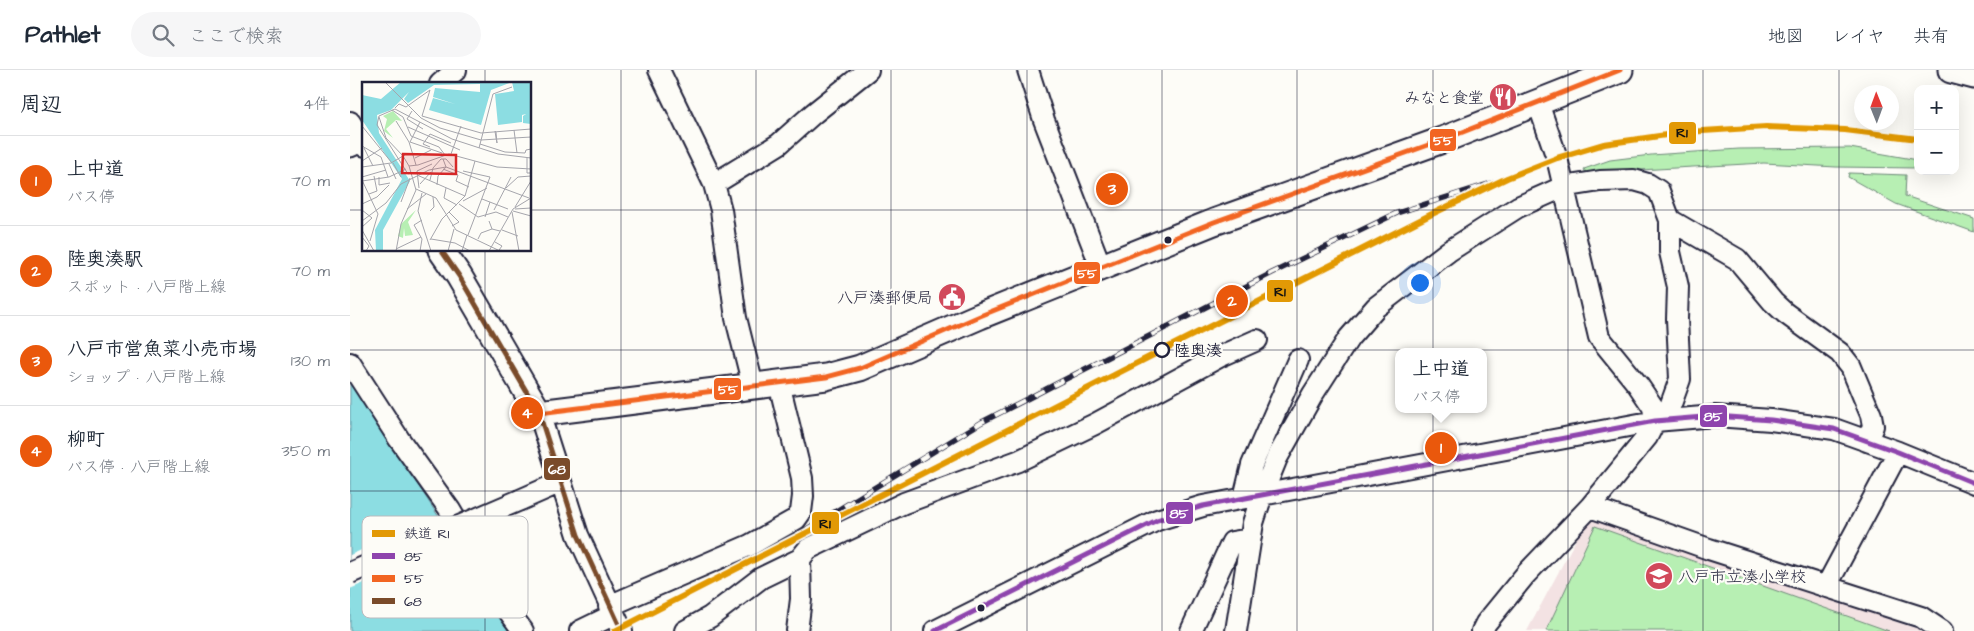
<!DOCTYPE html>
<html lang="ja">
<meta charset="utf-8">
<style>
body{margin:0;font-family:"Architects Daughter","Klee One",sans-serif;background:#f6f6f7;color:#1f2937}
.controls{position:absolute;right:15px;top:15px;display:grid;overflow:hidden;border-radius:10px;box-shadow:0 5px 20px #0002}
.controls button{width:45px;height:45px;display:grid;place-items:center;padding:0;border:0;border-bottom:1px solid #e0e1e3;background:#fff;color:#1f2937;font:25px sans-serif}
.compass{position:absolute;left:1504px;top:15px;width:45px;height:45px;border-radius:50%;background:#fff;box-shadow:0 5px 20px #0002;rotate:359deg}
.you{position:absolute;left:1069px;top:212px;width:18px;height:18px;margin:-12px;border:4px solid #fff;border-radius:50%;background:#1a73e8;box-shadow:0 0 0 8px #1a73e833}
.badge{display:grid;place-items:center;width:32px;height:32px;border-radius:50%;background:#ea580c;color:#fff;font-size:16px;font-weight:700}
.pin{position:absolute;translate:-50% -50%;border:2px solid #fff;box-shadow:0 1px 5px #0006}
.popup{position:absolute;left:1045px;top:278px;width:92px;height:65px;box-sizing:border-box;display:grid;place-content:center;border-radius:10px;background:#fff;filter:drop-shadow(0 1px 4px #0005);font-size:16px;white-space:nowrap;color:#747a83}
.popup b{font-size:19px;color:#1f2937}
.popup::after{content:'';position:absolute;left:50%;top:100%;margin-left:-10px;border:10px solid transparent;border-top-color:#fff}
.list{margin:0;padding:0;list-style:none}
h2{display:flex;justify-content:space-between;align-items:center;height:65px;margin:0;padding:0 20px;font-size:21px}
h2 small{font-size:16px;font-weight:400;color:#747a83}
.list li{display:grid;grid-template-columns:32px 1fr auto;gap:15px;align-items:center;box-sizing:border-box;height:90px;padding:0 20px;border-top:1px solid #e0e1e3}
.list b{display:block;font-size:19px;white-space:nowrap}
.list p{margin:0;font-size:16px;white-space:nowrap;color:#747a83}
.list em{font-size:16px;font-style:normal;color:#747a83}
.icon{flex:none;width:28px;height:28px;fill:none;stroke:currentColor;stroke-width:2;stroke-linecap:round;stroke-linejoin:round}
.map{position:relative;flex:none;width:1624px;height:561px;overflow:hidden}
header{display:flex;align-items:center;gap:30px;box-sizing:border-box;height:70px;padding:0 25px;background:#fff;border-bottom:1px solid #e0e1e3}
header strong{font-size:24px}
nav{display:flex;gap:28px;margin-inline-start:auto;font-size:18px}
.search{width:350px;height:45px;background:#f6f6f7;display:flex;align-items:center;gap:12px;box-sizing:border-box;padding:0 18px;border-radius:28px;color:#747a83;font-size:19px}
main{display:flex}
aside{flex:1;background:#fff}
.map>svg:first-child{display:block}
.built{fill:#f3e2e3}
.green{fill:#b7efb3;stroke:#6c8877}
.water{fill:#8cdde2;stroke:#62929f}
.pier{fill:#fdfcf7}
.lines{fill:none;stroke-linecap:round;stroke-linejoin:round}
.minor-casing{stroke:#22223b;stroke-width:24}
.major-casing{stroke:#22223b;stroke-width:29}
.minor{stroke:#fdfcf7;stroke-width:20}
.major{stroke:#fdfcf7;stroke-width:25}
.rail-casing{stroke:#22223b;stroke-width:5.5}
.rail{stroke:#fdfcf7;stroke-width:4;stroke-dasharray:11;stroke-linecap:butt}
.minor-bridge-casing{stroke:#22223b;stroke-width:24;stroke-linecap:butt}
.minor-bridge{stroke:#fdfcf7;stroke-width:20}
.bus-1-casing{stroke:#fdfcf7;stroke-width:9}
.bus-2-casing{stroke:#fdfcf7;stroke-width:9}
.bus-3-casing{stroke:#fdfcf7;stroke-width:9}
.bus-1{stroke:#8e44ad;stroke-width:5}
.bus-2{stroke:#f26522;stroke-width:5}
.bus-3{stroke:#7a4b2a;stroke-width:5}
.rail-1-casing{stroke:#fdfcf7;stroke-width:10}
.rail-1{stroke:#e29906;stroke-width:6}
.grid{fill:none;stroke:#22223b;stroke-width:1;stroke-opacity:0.55}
.bus-dot{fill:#22223b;stroke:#fdfcf7;stroke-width:2}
.stop-dot{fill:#fdfcf7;stroke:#22223b;stroke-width:2.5}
.labels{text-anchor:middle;stroke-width:4.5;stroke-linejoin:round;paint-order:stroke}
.poi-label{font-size:16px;fill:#22223b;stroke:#fdfcf7;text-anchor:end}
.stop-label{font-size:16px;font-weight:bold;fill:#22223b;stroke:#fdfcf7;text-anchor:start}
.inset-road{fill:none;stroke:#a5a5ac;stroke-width:1}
.view{fill:#d62828;fill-opacity:0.15;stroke:#d62828;stroke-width:2.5}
.inset-edge{fill:none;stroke:#22223b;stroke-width:2.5}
.key{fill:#fdfcf7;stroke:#bbbbbf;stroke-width:1}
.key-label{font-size:14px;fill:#22223b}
.line-badge{stroke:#fdfcf7;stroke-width:2}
.badge-label{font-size:14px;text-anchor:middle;font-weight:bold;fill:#fff}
.pale-badge-label{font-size:14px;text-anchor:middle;font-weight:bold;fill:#111}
</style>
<header>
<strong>Pathlet</strong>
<div class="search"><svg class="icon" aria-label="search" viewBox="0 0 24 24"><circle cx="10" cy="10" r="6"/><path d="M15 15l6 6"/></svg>ここで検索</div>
<nav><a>地図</a><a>レイヤ</a><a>共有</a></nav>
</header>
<main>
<aside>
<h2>周辺<small>4件</small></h2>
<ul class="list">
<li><span class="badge">1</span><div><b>上中道</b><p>バス停</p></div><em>70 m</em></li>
<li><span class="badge">2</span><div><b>陸奥湊駅</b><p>スポット · 八戸階上線</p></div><em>70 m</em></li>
<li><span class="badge">3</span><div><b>八戸市営魚菜小売市場</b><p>ショップ · 八戸階上線</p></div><em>130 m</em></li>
<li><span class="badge">4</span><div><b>柳町</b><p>バス停 · 八戸階上線</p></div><em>350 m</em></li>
</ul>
</aside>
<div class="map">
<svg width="1624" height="561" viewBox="0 0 1624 561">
<rect width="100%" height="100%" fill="#fdfcf7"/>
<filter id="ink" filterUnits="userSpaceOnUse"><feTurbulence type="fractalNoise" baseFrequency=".02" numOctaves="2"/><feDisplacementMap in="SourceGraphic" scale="10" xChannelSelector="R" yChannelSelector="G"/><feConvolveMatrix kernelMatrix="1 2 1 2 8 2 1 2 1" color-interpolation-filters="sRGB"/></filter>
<g filter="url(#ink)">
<path class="built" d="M 1238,447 L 1571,560 L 1570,561 L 1177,561 Z"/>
<path class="green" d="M 1500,78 L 1568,90 L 1568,98 L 1486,97 L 1414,93 L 1236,103 L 1234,99 L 1260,90 L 1301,85 L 1389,79 Z
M 1499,103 L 1556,105 L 1555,126 L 1624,149 L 1624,162 L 1546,134 L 1498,107 Z
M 1245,456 L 1539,561 L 1196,561 Z"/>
<path class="water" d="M 0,312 L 164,561 L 0,561 Z"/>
<path class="pier" d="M 92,446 L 110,473 L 59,494 L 59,498 L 54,502 L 47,499 L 0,519 L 0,485 L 30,472 L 30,468 L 36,462 L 43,466 Z"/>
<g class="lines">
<defs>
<path id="minor" d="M 309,0 L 364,114 L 371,140 L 386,248 L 403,316
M 678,0 L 694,50 L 751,197
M 90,14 L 106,0
M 0,52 L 10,68 L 14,66
M 364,114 L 429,74 L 464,43 L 518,0
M 1320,150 L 1387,189 L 1423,232 L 1435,243 L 1490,283 L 1501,297 L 1521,345 L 1523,356 L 1517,371
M 0,293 L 49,369 L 100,440 L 160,543 L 173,561
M 189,343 L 228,465 L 272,561
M 894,428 L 902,395 L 948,290
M 170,430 L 211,412
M 1240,437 L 1359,479 L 1571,547 L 1592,561
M 1476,517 L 1548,382
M 259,536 L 400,475 L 446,449 L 451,442 L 453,426 L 452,408 L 429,313
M 230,561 L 263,545
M 335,561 L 360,547 L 411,508 L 450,489
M 447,561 L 451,529 L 450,489 L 458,479 L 554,433 L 668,391 L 745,354 L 871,286 L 907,270
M 585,561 L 807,450 L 853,436 L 1305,351 L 1365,346 L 1421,350 L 1484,359 L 1548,382 L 1624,413
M 841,561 L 882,472 L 900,469
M 886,561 L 903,453 L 912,425 L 927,388 L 963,324 L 999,268 L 1026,237 L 1099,181 L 1168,137 L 1213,117 L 1250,111 L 1284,110 L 1298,114 L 1309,121 L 1320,150 L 1320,182 L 1328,217 L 1327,249 L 1330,309 L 1321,334
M 1132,561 L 1136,553 L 1176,504 L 1240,437 L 1297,367 L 1305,351 L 1303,337 L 1288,315 L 1249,267 L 1207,88 L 1188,33"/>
<path id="major" d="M 1601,0 L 1624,6
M 0,74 L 10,68 L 14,73
M 91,180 L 109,206 L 189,343 L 476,307 L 510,298 L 630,246 L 864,152 L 1095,69 L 1270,0"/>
</defs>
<use href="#minor" class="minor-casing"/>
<use href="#major" class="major-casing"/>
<use href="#minor" class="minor"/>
<use href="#major" class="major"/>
<defs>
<path id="rail" d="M 419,482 L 632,352 L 922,203 L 1047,143 L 1157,108"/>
</defs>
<use href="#rail" class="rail-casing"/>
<use href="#rail" class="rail"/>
<defs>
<path id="minor-bridge" d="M 0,503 L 170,430"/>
</defs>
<use href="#minor-bridge" class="minor-bridge-casing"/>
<use href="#minor-bridge" class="minor-bridge"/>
<defs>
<path id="bus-1" d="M 585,561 L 807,450 L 853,436 L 1305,351 L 1365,346 L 1421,350 L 1484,359 L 1548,382 L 1624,413"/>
<path id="bus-2" d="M 189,343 L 476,307 L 510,298 L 630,246 L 864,152 L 1095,69 L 1270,0"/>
<path id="bus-3" d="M 91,180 L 109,206 L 189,343 L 228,465 L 272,561"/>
</defs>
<use href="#bus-1" class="bus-1-casing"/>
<use href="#bus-2" class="bus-2-casing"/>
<use href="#bus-3" class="bus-3-casing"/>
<use href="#bus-1" class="bus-1"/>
<use href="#bus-2" class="bus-2"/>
<use href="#bus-3" class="bus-3"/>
<defs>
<path id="rail-1" d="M 265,561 L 813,280 L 1082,144 L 1157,108 L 1207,88 L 1254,74 L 1337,62 L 1416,57 L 1495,60 L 1568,69"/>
</defs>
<use href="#rail-1" class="rail-1-casing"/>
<use href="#rail-1" class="rail-1"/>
</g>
</g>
<path class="grid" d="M 135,0 L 135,14M 271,0 L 271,561M 406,0 L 406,561M 541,0 L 541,561M 677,0 L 677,561M 812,0 L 812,561M 947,0 L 947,561M 1083,0 L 1083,561M 1218,0 L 1218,561M 1353,0 L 1353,561M 1489,0 L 1489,561M 0,140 L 14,140M 180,140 L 1624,140M 135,180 L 135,561M 0,280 L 1624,280M 0,421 L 1624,421"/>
<defs>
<symbol id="restaurant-disc" viewBox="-11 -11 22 22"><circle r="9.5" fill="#d1495b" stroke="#fdfcf7"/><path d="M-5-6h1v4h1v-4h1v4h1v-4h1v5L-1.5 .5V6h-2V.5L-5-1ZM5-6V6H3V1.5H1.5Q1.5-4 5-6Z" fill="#fff"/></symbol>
<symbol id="civic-disc" viewBox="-11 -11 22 22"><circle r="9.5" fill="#d1495b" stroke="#fdfcf7"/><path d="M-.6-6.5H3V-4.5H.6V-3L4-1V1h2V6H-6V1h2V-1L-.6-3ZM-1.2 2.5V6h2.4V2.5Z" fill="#fff"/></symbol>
<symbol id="school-disc" viewBox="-11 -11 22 22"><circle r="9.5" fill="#d1495b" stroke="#fdfcf7"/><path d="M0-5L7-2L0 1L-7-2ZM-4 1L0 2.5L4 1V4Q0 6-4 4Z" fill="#fff"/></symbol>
</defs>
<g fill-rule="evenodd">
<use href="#restaurant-disc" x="1137" y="11" width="32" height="32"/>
<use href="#civic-disc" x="586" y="211" width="32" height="32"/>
<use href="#school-disc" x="1293" y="490" width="32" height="32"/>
</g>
<g class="bus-dot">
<circle cx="818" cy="170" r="4.5"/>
<circle cx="631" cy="538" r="4.5"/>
</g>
<circle class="stop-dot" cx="812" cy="280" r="7"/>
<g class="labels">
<g class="poi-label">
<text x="1134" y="33">みなと食堂</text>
<text x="583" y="233">八戸湊郵便局</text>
<text x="1328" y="512" text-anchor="start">八戸市立湊小学校</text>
</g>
<g class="stop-label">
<text x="824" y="286">陸奥湊</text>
</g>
</g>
<g transform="translate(12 12)">
<rect width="169" height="169" fill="#fdfcf7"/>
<path d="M 31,29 L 40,39 L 34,38 L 24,47 L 31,56 L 22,49 L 25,37 L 21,34 ZM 54,128 L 46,140 L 51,153 L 43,154 L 42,146 L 41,156 L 36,154 L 39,142 Z" fill="#b7efb3"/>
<path d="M 39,0 L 169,0 L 169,42 L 161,41 L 161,34 L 164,32 L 160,33 L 160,40 L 136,43 L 133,12 L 152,9 L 150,0 L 129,8 L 119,43 L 67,28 L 71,16 L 93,22 L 71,15 L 73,6 L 118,10 L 118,2 L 72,3 L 46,21 L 42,17 L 47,10 L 29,28 L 15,33 L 17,51 L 48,99 L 21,148 L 21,169 L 14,169 L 13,148 L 40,97 L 0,38 L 0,13 L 19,17 Z" fill="#8cdde2"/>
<path class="inset-road" d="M 23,0 L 59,36 L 78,46 L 119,58 L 169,55M 33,26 L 37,22 L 44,25 L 68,8 L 60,34M 30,28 L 41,35 L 49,54M 50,29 L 45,37 L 61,47M 60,34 L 119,51 L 169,47M 17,35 L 24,56 L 41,74 L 44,72M 34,39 L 47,60 L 54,83M 0,44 L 30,81M 46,45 L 98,68M 152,48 L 155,71M 133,49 L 134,50 L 135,61 L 134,56 ZM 49,54 L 77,65 L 83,73M 48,60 L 58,40M 48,60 L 80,71M 118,62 L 143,70 L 163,71 L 164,68 L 169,67M 0,64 L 19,75 L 26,95M 68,65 L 61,62 L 68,52 L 89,61M 2,66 L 11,84M 117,66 L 131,12 L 150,5M 89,72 L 99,44M 53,76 L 69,68M 165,76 L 165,91 L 169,91M 0,79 L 20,66M 31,81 L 39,95M 27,82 L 34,97M 0,85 L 29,81 L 41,74 L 47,84 L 56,83 L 87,72 L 135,85 L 169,87M 81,87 L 96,93 L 94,99 L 107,105M 101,89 L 128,95 L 106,153M 49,90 L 46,92 L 15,43 L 17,34 L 33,27 L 90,57 L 136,72 L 169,76M 55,93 L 103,114 L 80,137 L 68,158M 0,95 L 24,88M 17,95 L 17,103 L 28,101M 0,98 L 16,132 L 8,159M 68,98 L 71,86 L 79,77 L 84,77 L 91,85M 0,99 L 27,95 L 44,87M 58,102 L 69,90M 75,103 L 76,94 L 84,85 L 81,77M 57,106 L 55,89 L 70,82M 84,106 L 82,116 L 95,123M 144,106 L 156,95 L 169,94M 54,107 L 74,116 L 94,148 L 138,169M 60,111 L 56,129 L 69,169M 7,112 L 15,109 L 12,94M 103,114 L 113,79M 120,117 L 146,127M 101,119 L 125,106M 39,120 L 48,96M 0,122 L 15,115 L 27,103M 97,122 L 116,135 L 134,130 L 146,135M 153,125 L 169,99M 45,127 L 64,112M 153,127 L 169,126M 0,128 L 10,136 L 0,145M 132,128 L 149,95M 68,129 L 72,125 L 71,115M 151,129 L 169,134M 87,130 L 97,140 L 90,144M 150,130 L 157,169M 123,135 L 128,120M 0,139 L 24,121 L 39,102 L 67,88 L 84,85 L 167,116M 127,139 L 130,147 L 138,149M 0,148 L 12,169M 140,148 L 156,154M 0,155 L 7,164 L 4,169M 69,157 L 93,161 L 108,169M 116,157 L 119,151 L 130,147M 133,160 L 140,164 L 137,168 L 144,169M 34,167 L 59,155M 34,169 L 39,142 L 54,108 L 47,84M 58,169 L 60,157 L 52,143 L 60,138M 86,169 L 92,147M 100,169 L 105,153M 127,169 L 151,127 L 169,116"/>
<path class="view" d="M 41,72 L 94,73 L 94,92 L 40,91 Z"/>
<rect width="169" height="169" class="inset-edge"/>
</g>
<rect x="12" y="446" width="166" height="102" rx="8" class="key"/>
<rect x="22" y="460" width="23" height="7" fill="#e29906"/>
<rect x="22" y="483" width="23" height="6" fill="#8e44ad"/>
<rect x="22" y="505" width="23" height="7" fill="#f26522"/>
<rect x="22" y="528" width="23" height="6" fill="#7a4b2a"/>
<g class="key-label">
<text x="54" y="468">鉄道 R1</text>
<text x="54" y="491">85</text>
<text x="54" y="513">55</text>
<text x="54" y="536">68</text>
</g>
<g class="line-badge">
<rect x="1318" y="51" width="29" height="24" rx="5" fill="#e29906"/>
<rect x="1079" y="58" width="28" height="24" rx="5" fill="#f26522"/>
<rect x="723" y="191" width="28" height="24" rx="5" fill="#f26522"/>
<rect x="916" y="209" width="28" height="24" rx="5" fill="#e29906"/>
<rect x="363" y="307" width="29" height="24" rx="5" fill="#f26522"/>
<rect x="1349" y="334" width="29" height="24" rx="5" fill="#8e44ad"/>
<rect x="193" y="387" width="28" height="24" rx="5" fill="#7a4b2a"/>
<rect x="815" y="431" width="29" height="24" rx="5" fill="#8e44ad"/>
<rect x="461" y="441" width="29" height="24" rx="5" fill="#e29906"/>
</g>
<g class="badge-label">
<text x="1093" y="75">55</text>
<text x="737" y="208">55</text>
<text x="378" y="324">55</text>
<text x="1363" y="351">85</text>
<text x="207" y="404">68</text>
<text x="829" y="448">85</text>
</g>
<g class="pale-badge-label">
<text x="1332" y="67">R1</text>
<text x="930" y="226">R1</text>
<text x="475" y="458">R1</text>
</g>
</svg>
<div class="controls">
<button>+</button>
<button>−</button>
</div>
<svg class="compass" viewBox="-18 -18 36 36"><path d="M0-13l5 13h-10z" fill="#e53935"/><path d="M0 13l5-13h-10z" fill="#747a83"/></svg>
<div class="you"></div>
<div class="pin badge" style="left:1091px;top:378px">1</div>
<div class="popup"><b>上中道</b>バス停</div>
<div class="pin badge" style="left:882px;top:231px">2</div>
<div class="pin badge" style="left:762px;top:119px">3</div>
<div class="pin badge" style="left:177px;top:343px">4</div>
</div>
</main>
